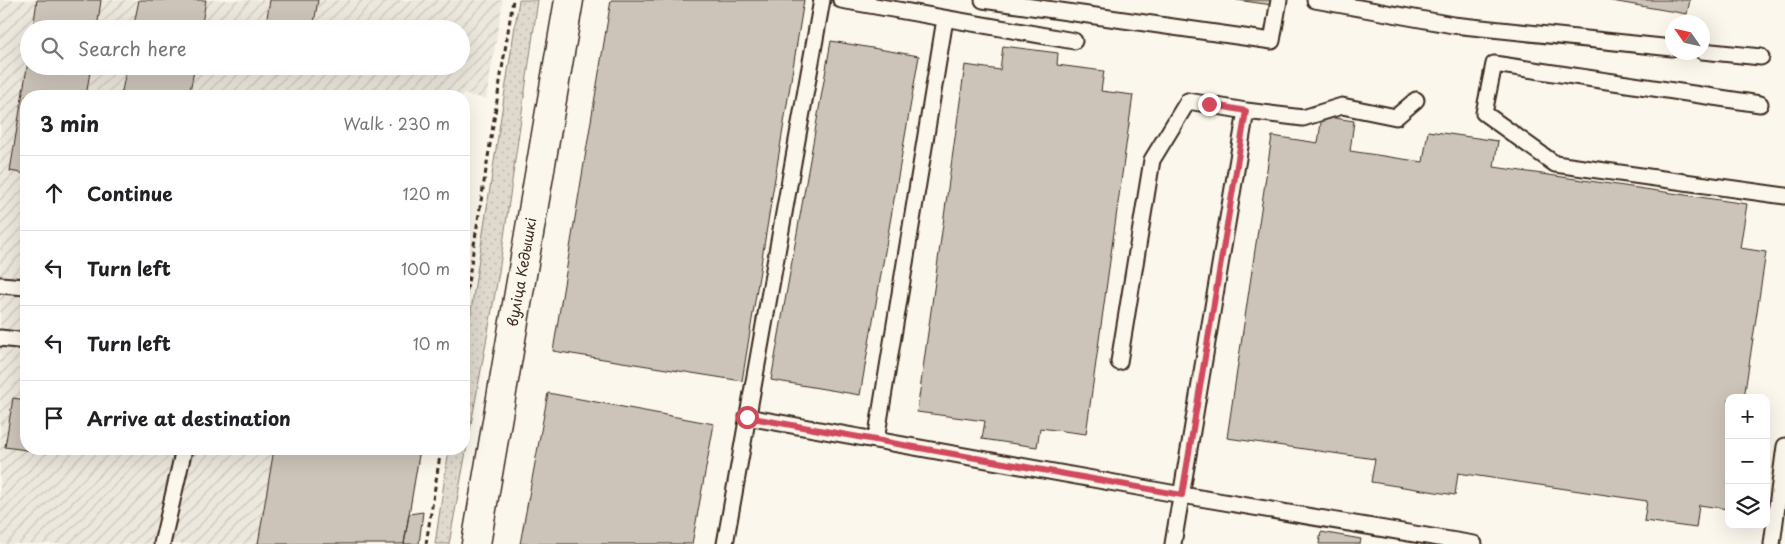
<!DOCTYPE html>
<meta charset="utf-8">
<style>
body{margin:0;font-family:"Playpen Sans",sans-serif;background:#f6f6f6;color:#202124}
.controls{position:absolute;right:15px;bottom:15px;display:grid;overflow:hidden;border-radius:10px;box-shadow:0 5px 20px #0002}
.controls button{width:45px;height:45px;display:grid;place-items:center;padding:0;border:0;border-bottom:1px solid #e0e0e0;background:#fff;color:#202124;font:25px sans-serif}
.compass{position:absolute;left:1665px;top:15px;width:45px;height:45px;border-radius:50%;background:#fff;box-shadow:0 5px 20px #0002;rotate:304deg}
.stop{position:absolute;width:15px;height:15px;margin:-11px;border:4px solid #d1495b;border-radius:50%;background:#fff}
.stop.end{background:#d1495b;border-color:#fff;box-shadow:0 1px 5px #0008}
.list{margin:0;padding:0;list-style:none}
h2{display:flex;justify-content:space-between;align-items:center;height:65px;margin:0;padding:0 20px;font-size:21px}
h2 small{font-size:16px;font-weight:400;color:#757577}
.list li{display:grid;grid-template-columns:32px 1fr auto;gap:15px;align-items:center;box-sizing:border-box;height:75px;padding:0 20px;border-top:1px solid #e0e0e0}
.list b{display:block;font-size:19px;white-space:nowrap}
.list em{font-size:16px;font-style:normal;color:#757577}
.icon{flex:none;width:28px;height:28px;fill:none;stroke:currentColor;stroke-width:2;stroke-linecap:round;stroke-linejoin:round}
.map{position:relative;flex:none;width:1785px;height:544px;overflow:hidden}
.search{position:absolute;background:#fff;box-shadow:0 5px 20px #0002;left:20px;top:20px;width:450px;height:55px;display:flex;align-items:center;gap:12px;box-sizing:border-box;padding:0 18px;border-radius:28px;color:#757577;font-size:19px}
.panel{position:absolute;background:#fff;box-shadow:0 5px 20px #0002;left:20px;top:90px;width:450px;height:365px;border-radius:20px}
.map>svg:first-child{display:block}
.industrial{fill:url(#industrial-furrows);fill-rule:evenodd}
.grass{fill:url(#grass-dots);stroke:#8d8276}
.building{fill:#ccc4b9;stroke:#3b2a1e}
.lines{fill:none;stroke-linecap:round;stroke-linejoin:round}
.lane-casing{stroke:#3b2a1e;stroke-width:19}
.secondary-casing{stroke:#3b2a1e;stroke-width:31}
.path{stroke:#3b2a1e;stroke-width:3;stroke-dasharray:5 4;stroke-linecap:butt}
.lane{stroke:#fbf7ec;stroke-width:15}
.secondary{stroke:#fbf7ec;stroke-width:28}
.route{stroke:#d1495b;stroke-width:6}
.labels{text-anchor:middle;stroke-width:4;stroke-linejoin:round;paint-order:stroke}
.street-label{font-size:14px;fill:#3b2a1e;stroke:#fbf7ec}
</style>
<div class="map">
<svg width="1785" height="544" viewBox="0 0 1785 544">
<defs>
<pattern id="industrial-furrows" width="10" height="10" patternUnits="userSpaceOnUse" patternTransform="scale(1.25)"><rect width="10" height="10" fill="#ede8dd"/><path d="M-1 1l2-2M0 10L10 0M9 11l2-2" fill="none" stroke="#ccc7bd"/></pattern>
<pattern id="grass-dots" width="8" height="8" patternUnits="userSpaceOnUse" patternTransform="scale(1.25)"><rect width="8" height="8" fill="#dfd9ce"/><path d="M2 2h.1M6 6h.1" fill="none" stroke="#c0bab0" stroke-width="1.8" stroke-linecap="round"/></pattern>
</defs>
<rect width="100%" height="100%" fill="#fbf7ec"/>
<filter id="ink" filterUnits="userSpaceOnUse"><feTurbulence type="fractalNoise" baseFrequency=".02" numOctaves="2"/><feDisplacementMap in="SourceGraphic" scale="10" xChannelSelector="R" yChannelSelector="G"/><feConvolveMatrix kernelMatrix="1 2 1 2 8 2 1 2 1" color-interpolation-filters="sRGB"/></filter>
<g filter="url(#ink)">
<path class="industrial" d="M 0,0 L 503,0 L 486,99 L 463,94 L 463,96 L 26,96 L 26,449 L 421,449 L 405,544 L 0,544 ZM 29,29 L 461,29 L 461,66 L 29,66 Z"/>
<path class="grass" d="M 519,0 L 538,0 L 499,272 L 449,544 L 435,544 L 449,449 L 464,449 L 464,356 Z"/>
<path class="building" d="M 37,0 L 101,0 L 97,29 L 33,29 Z
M 139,0 L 206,0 L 201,29 L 133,29 Z
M 270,0 L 318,0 L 313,29 L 265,29 Z
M 611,0 L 804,0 L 742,381 L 553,351 Z
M 1237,0 L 1273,0 L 1272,5 Z
M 1606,0 L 1690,0 L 1687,14 Z
M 831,41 L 919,56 L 860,395 L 771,380 Z
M 1003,46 L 1058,53 L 1057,65 L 1104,71 L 1101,91 L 1133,95 L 1086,434 L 1040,428 L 1037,447 L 982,439 L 985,421 L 917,412 L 965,65 L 1000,70 Z
M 29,55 L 29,66 L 91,66 L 86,96 L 26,96 L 26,174 L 10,171 Z
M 127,66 L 195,66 L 189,96 L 121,96 Z
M 1322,116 L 1354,121 L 1350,151 L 1423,162 L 1428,131 L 1498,141 L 1494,167 L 1747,204 L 1740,248 L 1766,252 L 1744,398 L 1729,398 L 1728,509 L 1699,505 L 1696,528 L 1644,521 L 1647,501 L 1458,473 L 1455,495 L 1371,482 L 1375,459 L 1227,438 L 1272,136 L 1318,143 Z
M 548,393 L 714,424 L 692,544 L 520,544 Z
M 13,398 L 26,400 L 26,449 L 48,449 L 47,453 L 5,447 Z
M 274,449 L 420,449 L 404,544 L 258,544 Z
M 423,512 L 419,544 L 404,544 L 409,514 Z
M 1321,532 L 1361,539 L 1360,544 L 1319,544 Z"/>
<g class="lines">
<defs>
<path id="lane" d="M 841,0 L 1074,41
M 983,0 L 1272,41 L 1279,0
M 1315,0 L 1453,25 L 1672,48
M 1702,51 L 1761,57
M 1760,104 L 1494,64 L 1484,113 L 1555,164 L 1785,196
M 0,285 L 26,287
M 0,338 L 26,341
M 1119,362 L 1152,160 L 1188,101 L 1246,111
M 747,417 L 1182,495 L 1474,544
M 876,440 L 945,19
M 162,544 L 184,449
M 725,544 L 822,0
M 1173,544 L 1246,111 L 1303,118 L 1342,106 L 1396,117 L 1416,100
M 1772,544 L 1785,446"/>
<path id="secondary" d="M 476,544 L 569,0"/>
</defs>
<use href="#lane" class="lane-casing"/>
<use href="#secondary" class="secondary-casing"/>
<path class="path" d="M 464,308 L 513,0
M 426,544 L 441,449"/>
<use href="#lane" class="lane"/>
<use href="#secondary" class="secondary"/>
</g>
</g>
<g class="lines" filter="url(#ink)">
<path class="route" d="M 747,417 L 1182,495 L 1246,111 L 1209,104"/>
</g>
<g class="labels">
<g class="street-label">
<text transform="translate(522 272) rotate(-80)" y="5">вуліца Кедышкі</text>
</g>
</g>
</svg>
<div class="controls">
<button>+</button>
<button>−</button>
<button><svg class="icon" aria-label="layers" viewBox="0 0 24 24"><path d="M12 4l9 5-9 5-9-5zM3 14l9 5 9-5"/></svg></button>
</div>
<svg class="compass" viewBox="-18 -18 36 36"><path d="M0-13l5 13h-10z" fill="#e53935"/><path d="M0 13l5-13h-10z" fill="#757577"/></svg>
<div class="stop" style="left:747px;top:417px"></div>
<div class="stop end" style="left:1209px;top:104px"></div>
<div class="search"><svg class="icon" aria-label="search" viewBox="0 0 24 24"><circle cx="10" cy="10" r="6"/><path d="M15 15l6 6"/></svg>Search here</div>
<section class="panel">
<h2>3 min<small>Walk · 230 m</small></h2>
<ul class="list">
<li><svg class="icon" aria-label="ahead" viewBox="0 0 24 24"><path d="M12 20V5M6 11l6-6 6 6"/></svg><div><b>Continue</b></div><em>120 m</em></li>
<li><svg class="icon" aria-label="left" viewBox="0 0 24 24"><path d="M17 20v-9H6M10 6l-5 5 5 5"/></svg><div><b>Turn left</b></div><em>100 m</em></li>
<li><svg class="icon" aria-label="left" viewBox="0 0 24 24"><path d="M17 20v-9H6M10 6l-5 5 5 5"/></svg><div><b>Turn left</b></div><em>10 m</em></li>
<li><svg class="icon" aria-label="arrive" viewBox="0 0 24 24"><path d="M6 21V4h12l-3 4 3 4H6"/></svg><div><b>Arrive at destination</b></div></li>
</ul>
</section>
</div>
